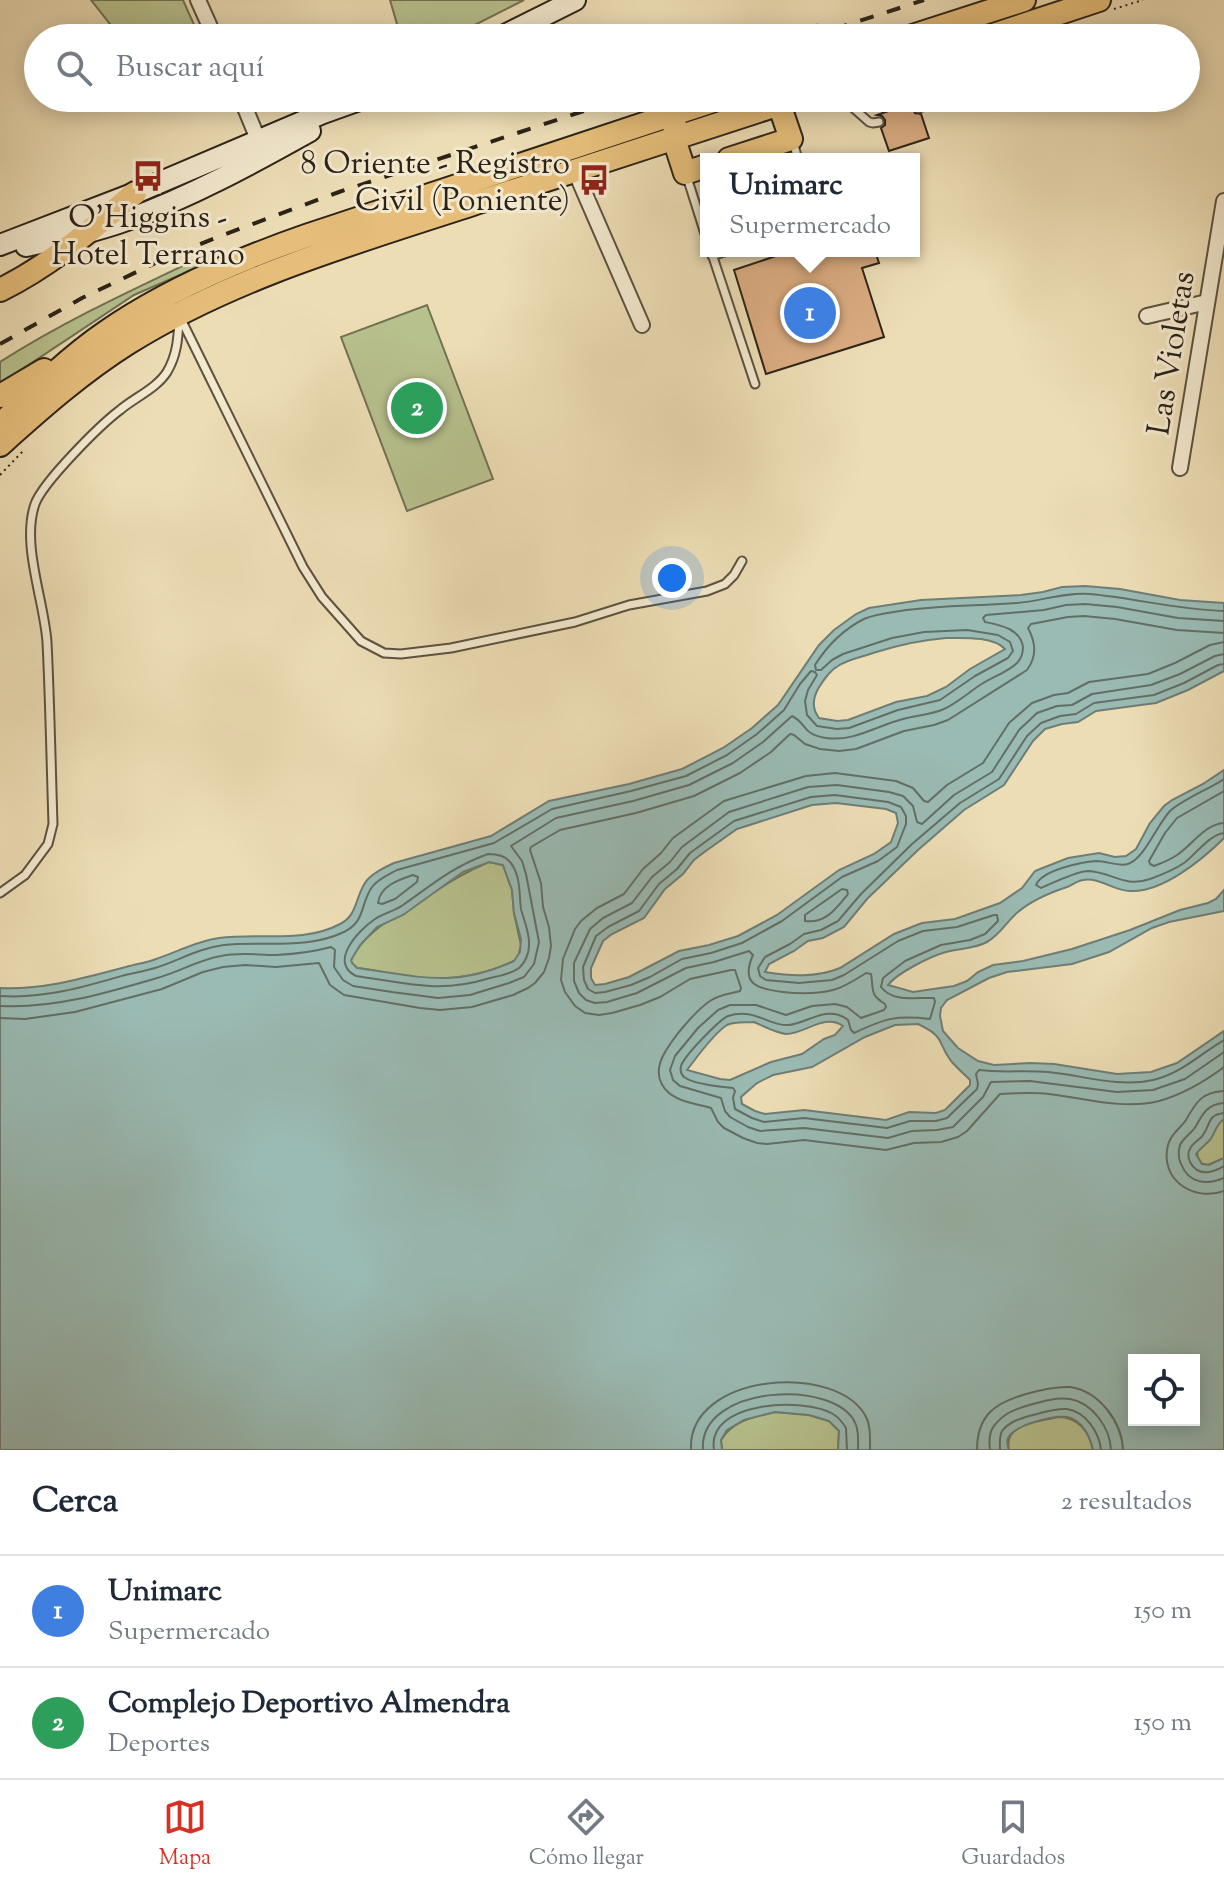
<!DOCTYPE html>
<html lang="es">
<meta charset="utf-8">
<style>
body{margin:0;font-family:"Sorts Mill Goudy",serif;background:#f2f2f3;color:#1f2937}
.controls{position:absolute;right:24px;bottom:24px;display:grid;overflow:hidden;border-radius:0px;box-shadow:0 4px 20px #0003}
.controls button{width:72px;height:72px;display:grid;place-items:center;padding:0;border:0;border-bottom:2px solid #e0e1e3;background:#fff;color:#1f2937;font:40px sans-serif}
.you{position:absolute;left:672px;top:578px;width:28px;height:28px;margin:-20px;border:6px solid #fff;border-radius:50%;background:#1a73e8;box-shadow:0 0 0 12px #1a73e833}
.badge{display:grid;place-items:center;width:52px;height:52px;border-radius:50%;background:#d93025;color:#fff;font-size:26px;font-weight:700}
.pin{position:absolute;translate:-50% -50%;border:4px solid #fff;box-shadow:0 2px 8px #0006}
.popup{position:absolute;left:700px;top:153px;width:220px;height:104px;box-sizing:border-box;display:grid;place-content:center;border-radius:0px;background:#fff;filter:drop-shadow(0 2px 6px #0005);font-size:26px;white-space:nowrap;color:#747a83}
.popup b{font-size:30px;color:#1f2937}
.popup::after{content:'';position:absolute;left:50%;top:100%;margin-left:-16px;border:16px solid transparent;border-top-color:#fff}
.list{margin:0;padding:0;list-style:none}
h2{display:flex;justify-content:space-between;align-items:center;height:104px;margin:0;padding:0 32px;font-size:34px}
h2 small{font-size:26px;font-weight:400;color:#747a83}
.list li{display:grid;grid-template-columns:52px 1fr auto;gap:24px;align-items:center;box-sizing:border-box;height:112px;padding:0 32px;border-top:2px solid #e0e1e3}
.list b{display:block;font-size:30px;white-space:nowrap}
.list p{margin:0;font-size:26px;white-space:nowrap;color:#747a83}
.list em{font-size:26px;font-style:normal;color:#747a83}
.icon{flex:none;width:44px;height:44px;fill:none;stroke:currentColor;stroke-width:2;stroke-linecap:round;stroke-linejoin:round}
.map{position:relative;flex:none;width:1224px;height:1450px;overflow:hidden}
.search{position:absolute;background:#fff;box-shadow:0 4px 20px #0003;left:24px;right:24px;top:24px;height:88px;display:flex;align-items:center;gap:20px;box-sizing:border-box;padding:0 28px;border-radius:44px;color:#747a83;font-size:30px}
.sheet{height:328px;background:#fff}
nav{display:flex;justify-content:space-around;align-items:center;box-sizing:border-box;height:112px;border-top:2px solid #e0e1e3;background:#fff;font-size:22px;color:#747a83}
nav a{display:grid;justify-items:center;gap:4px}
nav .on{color:#d93025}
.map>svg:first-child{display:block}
.green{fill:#b7c18e;stroke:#717254;stroke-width:2}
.water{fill:#9abbb4;stroke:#6e7e76;stroke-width:2;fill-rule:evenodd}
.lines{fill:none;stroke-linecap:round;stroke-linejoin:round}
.shore{stroke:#626f66;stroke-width:2}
.building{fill:#dbac81;stroke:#2b2319;stroke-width:2}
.service-casing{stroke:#5c5240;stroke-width:11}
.minor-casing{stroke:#5c5240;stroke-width:18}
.secondary-casing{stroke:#2b2319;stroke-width:24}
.primary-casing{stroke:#2b2319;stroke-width:26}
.path{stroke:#2b2319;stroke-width:2;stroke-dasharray:2 4;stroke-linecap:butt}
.service{stroke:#f3e9cf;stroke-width:7}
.minor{stroke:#f3e9cf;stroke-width:14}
.secondary{stroke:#f3e9cf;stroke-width:20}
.primary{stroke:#e6be7a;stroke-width:22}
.rail{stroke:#2b2319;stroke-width:4;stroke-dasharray:14 14;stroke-linecap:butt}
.labels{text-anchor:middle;stroke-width:6;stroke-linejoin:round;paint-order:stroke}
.poi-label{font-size:32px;fill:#2b2319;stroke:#f3e9cf;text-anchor:end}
.street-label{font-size:32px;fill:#2b2319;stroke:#f3e9cf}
</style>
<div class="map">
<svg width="1224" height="1450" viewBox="0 0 1224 1450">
<rect width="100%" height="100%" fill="#edddb5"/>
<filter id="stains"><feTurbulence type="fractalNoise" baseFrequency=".0025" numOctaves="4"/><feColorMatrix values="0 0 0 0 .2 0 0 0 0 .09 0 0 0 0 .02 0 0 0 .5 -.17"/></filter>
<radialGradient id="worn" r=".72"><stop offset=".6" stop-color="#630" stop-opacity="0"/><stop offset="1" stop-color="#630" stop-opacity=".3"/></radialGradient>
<path class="green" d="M 91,0 L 183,0 L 200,38 L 121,38 Z
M 390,0 L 524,0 L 449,38 L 401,38 Z
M 216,250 L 211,259 L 203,265 L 134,295 L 0,384 L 0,362 C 69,318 143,285 216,250 Z
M 427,305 L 493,479 L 407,511 L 341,337 Z
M 489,862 L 503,865 L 512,890 L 514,913 L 521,945 L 518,957 L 514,961 C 476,979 436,982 395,975 C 382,972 370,969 357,968 L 352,963 L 351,960 C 364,932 393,918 418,902 C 442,887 462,873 489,862 Z
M 1224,1119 L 1224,1158 L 1208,1165 L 1202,1164 L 1198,1159 L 1197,1151 L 1211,1138 L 1216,1124 Z
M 775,1412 L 809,1415 L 829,1421 L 839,1431 L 838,1450 L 722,1450 L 721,1440 C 733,1420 754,1417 775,1412 Z
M 1058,1417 C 1078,1417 1089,1431 1093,1450 L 1009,1450 C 1003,1423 1038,1422 1058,1417 Z"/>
<path class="water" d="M 1085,586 L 1120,589 L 1180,600 L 1224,603 L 1224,671 L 1188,690 L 1156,703 L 1096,711 L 1078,722 L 1062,724 L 1045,729 L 1033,741 L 1004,785 L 964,810 L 918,850 L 867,899 L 844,927 L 823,938 L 808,941 L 794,951 L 769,964 L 765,972 C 790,976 816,978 840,968 L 894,934 L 922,923 L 955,919 L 1000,903 L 1022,888 L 1035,871 L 1040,869 L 1068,858 L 1099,853 L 1115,857 L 1126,856 L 1136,849 L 1150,823 L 1164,806 L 1172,800 L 1203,784 L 1224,770 L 1224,838 C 1203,859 1162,893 1130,891 C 1114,891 1100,877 1083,880 C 1077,881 1072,885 1067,887 C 1049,893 1032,900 1018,912 C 1007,921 1000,935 987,942 C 974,949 960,948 946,952 C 931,956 897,973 888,985 L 913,992 L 954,986 L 967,981 L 978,972 L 993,965 L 1023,961 L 1072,949 L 1130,930 L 1180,910 L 1208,903 L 1216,899 L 1224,890 L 1224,911 L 1169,922 L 1152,928 L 1109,952 L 1072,964 L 1007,972 L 989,978 L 947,1000 L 941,1008 L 940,1016 L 943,1031 L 958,1048 L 978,1061 L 994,1065 L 1030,1063 L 1054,1064 L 1117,1074 L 1151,1072 L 1177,1063 L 1224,1031 L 1224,1119 C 1215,1125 1216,1132 1210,1140 C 1205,1145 1200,1149 1196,1154 L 1202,1164 L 1209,1165 L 1224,1158 L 1224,1450 L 1093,1450 C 1090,1436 1082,1420 1067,1417 C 1054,1415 1014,1425 1008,1438 C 1006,1442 1008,1446 1009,1450 L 838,1450 L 839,1431 L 829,1421 L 809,1415 L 775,1412 L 744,1420 L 727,1430 L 721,1440 L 722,1450 L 0,1450 L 0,988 C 44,990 84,978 126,967 C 136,964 146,963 156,959 C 177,952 197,941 219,938 C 259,932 303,944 340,924 C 359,915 355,893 368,879 C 375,872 385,867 394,863 L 491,836 L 549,801 L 629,784 L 682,769 L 723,748 L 752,728 L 778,705 L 819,645 L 834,630 L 856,614 L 869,608 L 921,600 L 1021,595 L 1043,592 L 1062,587 ZM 946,638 C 964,638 992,636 1005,649 L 970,669 L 946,687 L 927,696 L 896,702 L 848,720 L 837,721 L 819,718 C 812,709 812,700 818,689 C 823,681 829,671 838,666 C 848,659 862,657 873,653 C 898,645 920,640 946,638 ZM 836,803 L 886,809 L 896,813 L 898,823 L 891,842 L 874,854 L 839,870 L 777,915 L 738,936 L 709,945 L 679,951 L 629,977 L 605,984 L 595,985 L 591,978 L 591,968 L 603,941 L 612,934 L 644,918 L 665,889 L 683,874 L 694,860 L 703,853 L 737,829 L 812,805 ZM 489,862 L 503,865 L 512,890 L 514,913 L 521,939 L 520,952 L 514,961 C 454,989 417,976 357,968 L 352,963 L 351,960 L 360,945 L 377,927 L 403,915 L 463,872 ZM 754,1022 C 763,1026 776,1033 786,1034 C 805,1034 824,1013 843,1026 L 835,1035 L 824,1039 L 802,1054 L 771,1062 L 730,1080 L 720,1079 L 687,1070 C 697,1057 713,1034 727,1025 C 735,1021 746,1023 754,1022 ZM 918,1024 C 947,1038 936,1041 951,1061 C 957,1068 964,1074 970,1080 L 970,1085 L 945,1110 L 936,1113 L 909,1112 L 886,1120 L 804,1110 L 765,1114 L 755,1111 L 742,1104 L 741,1097 L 757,1083 L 773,1075 L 812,1067 L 865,1037 L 895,1025 ZM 1134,1360 L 1194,1360 L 1194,1420 L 1134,1420 Z"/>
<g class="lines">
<path class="shore" d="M 1224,642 L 1210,645 L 1175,663 L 1148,674 L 1089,682 L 1068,693 L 1054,695 L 1032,703 L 1009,723 L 983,763 L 947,785 L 928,802 L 924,801 L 913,788 L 896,781 L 835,773 L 806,776 L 724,801 L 673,838 L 661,853 L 643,869 L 624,894 L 597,908 L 581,921 L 575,929 L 563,959 L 561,980 L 565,992 L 575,1006 L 585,1013 L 599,1015 L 612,1013 L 640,1005 L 660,997 L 690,979 L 731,970 L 735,970 L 741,988 L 740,991 C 730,994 720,994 710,1001 C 698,1009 688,1021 679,1032 C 665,1050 647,1073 669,1093 C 680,1102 697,1104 711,1108 L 718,1122 L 724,1128 L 743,1138 L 757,1143 L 767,1144 L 804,1140 L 886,1150 L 914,1143 L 941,1142 L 958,1137 L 967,1131 L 1000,1094 C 1016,1093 1033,1092 1049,1094 C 1085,1098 1123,1110 1159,1101 C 1184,1094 1204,1082 1224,1067
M 1224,654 L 1215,656 L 1180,674 L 1151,685 L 1092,694 L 1072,705 L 1057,706 L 1037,713 L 1019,730 L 992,772 L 954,795 L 922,824 L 917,822 L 913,806 L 903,796 L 889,792 L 837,785 L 808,787 L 729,812 L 682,847 L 670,862 L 652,877 L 632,903 L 603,918 L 590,929 L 574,963 L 574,981 L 579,993 L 586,1000 L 595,1003 L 607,1002 L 637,993 L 686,968 L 714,962 L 749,951 L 753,955 C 740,984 757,989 783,992 C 800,994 816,994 833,990 C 845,987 855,980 866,973 L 871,974 C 874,990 869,994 885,1004 L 886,1007 L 884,1010 L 861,1018 L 847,1007 L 835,1004 L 812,1006 L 786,1015 L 756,1005 L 730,1005 L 718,1010 L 698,1028 L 675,1056 L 670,1070 L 673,1080 L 680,1086 L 721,1098 L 725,1111 L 730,1117 L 748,1127 L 760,1131 L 804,1128 L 888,1138 L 912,1131 L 937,1130 L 953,1127 L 983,1097 L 991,1082 L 1030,1081 L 1117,1092 L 1153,1090 L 1185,1079 L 1224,1052
M 1224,664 L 1218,665 L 1184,683 L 1154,695 L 1094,703 L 1076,714 L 1060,716 L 1041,723 L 1027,736 L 999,779 L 960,803 L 912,844 L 861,894 L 838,921 L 821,930 L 804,934 L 790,944 L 765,957 L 758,968 L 760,976 L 766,980 L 799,983 L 832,980 L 844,975 L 898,941 L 923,931 L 957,927 L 994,915 L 997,915 L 998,921 L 985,934 L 970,940 L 941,945 L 905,961 L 883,978 L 881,987 C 893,1003 917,997 934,998 L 935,1002 L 930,1019 C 896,1015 886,1018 854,1033 L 851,1030 L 848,1020 C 828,1004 808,1023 789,1025 C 770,1027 754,1007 728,1016 C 719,1020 684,1056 681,1066 C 680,1070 681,1074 684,1077 C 693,1084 722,1087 733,1088 L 735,1091 L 733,1098 L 735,1109 L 752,1118 L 764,1122 L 804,1118 L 887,1128 L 910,1121 L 936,1121 L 947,1118 L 977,1089 L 978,1084 L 976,1074 L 979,1070 C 1002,1073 1024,1070 1048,1072 C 1082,1075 1118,1088 1153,1080 C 1182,1073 1200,1054 1224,1040
M 1224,779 C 1209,789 1182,800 1170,811 C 1157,825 1144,859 1128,864 C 1118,867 1107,861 1097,861 C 1081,862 1042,870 1036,885 L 1041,888 C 1052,883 1078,871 1088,871 C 1112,872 1124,888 1150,879 C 1161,875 1174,870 1184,863 C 1196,854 1209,835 1224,833
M 1224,791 L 1177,818 L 1165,833 L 1149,861 L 1150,864 L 1154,866 C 1162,863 1170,860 1177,855 C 1192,845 1205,824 1224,823
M 835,795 L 888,802 L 901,807 L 906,816 L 906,824 L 897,847 L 878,861 L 842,877 L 782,921 L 742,943 L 711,953 L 682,959 L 650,977 L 631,985 L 605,992 L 595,993 L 588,989 L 584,980 L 583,967 L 596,936 L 608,927 L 639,911 L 659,884 L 677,869 L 690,853 L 734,821 L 811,797 Z
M 488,854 C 496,854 505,855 510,862 C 521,875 519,894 521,909 C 524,921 530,933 529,946 C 529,953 525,963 519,968 C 511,974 499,976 490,978 C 439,994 406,983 356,976 C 328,962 359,930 375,919 C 384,913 395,911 403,905 C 433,884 452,867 488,854 Z
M 413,875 L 418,877 L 417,882 L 395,899 L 382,904 L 378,903 C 380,886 398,880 413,875 Z
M 842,889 L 847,890 L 848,894 C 836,909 825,924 805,921 L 805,915 Z
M 0,996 C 44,999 84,987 125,975 C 135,973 145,971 155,968 C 178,961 199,948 224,945 C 263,941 306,950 344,932 C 366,921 360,904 372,887 C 378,879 388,875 397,870 L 494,843 L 552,809 L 631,791 L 686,776 L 727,755 L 757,734 L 784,710 L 800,684 L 811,671 L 815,672 L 817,675 L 808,690 L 805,701 L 807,715 L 817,726 L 837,729 L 849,728 L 898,710 L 940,700 L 975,676 L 1008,658 L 1013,651 L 1010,642 L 998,635 L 967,630 L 924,632 L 892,638 L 843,654 L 832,660 L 821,670 L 816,670 L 815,665 C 827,646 844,629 864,619 C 875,614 888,613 900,611 C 938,605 978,606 1017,603 C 1041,601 1065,592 1090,594 C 1135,598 1178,610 1224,611
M 0,1006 C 53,1009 106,993 157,978 C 179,972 198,960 221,956 C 240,952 257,955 276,955 C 295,954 313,952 331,947 L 335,950 L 334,967 L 343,980 L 353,986 L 392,992 L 438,998 L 470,995 L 509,983 L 524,977 L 534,964 L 539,942 L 526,874 L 522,861 L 511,846 L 556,818 L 633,801 L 689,785 L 733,763 L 763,742 L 792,716 C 808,724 801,734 826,738 C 854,742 876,726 903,719 C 916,715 931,715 944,709 C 957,703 968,693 980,685 C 991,677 1007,673 1017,663 C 1021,659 1023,653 1023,647 C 1020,628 999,625 985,622 L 983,618 L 986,615 L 1044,610 L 1066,605 L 1085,604 L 1117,607 L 1178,618 L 1224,621
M 0,1018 L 25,1019 L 75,1012 L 162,989 L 203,972 L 223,967 L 245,965 L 276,967 L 319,963 L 330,985 L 344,995 L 420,1008 L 440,1010 L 472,1007 L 513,995 L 528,988 L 535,983 L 544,972 L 549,958 L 551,946 L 549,927 L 543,907 L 541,883 L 530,850 L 531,847 L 560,830 L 636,813 L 694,796 L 740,773 L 771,752 L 790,734 L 794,735 L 805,744 L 820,749 L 839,751 L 856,749 L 904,731 L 934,725 L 948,720 L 1027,670 C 1037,656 1036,643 1028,628 L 1031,624 L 1068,617 L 1084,616 L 1115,619 L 1177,630 L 1224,633
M 1224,1091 C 1202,1092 1196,1102 1186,1120 C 1180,1129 1171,1133 1168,1145 C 1159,1180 1194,1202 1224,1191
M 1224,1103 C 1208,1104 1203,1113 1196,1126 C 1192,1133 1184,1137 1180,1145 C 1178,1152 1178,1158 1181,1164 C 1189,1184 1207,1185 1224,1178
M 1224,1113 C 1207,1115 1211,1124 1203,1135 C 1200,1140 1192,1143 1190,1149 C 1187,1153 1188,1157 1190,1162 C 1198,1177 1212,1173 1224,1166
M 691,1450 C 687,1372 841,1361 867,1419 C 871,1428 870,1440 870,1450
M 703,1450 C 698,1384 839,1378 856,1425 C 859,1433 858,1442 858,1450
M 714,1450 C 706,1401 804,1397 833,1414 C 838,1417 843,1423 846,1428 L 847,1450
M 977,1450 C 977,1415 995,1403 1026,1394 C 1040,1390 1055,1386 1070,1387 C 1099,1391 1122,1422 1123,1450
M 990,1450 C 989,1442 989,1432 994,1426 C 1003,1414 1013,1410 1026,1406 C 1040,1402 1056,1397 1070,1399 C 1093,1403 1110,1428 1111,1450
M 1000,1450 C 1000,1444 999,1437 1002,1431 C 1009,1422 1019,1419 1029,1416 C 1041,1413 1055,1408 1067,1409 C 1086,1412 1099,1432 1101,1450"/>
</g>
<path class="building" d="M 917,101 L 914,104 L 913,109 L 915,113 L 921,114 L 929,138 L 889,151 L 881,128 L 885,125 L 885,120 L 882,116 L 877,115 Z
M 791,251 L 875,251 L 879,263 L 862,268 L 884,337 L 766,374 L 734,270 Z"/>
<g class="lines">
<defs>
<path id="service" d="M 842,98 L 869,122 L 873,123 L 879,122
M 919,108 L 936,102 L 941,98
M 793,142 L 798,159
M 686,174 L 706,237
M 711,251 L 755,384
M 712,256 L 727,251
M 180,317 L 303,567 L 322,597 L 361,641 L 384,653 L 401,654 L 451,648 L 575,622 L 629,605 L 707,591 L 725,584 L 734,575 L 742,561
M 0,893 L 25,875 L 48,844 L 53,824 C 51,764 50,702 47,642 C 44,600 21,544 35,504 C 43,482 100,425 120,410 C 134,398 157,388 167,372 C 177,355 178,339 179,320"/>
<path id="minor" d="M 198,0 L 215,38
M 241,98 L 262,149
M 575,171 L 642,325
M 1147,316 L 1207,302
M 1180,468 L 1224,201"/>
<path id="secondary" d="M 499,38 L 575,0
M 0,245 L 135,193 L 323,113 L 365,98
M 26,246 C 60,239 94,232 127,220 C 190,197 251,164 310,131"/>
<path id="primary" d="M 906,38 L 1024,0
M 984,38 L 1099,0
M 675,125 L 674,139 L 685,173 L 706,166
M 729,159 L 791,139 L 779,104
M 0,290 C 51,265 92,229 135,193
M 0,396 L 44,370
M 0,425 C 34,392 68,358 106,332 C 167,290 237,260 306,236 L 722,98
M 0,445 C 41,408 82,372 128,343 C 237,275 361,241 482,201 C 587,167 693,132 798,98"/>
</defs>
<use href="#service" class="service-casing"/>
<use href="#minor" class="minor-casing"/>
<use href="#secondary" class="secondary-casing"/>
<use href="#primary" class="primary-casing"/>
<path class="path" d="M 1114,9 L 1143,0
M 815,105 L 832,99
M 0,475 L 24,450"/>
<use href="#service" class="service"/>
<use href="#minor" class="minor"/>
<use href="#secondary" class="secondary"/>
<use href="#primary" class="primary"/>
<path class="rail" d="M 778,38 L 819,25
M 807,38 L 924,0
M 0,344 L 82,298 L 170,256 L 223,235 L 339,192 L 623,98"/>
</g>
<defs>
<symbol id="bus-bare" viewBox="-9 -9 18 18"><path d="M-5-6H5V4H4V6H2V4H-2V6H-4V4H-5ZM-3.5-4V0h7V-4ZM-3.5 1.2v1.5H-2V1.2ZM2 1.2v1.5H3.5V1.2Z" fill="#8f2418" stroke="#f3e9cf" stroke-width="2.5" paint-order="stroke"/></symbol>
</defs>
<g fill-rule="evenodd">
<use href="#bus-bare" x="126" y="154" width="44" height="44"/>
<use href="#bus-bare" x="572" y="158" width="44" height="44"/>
</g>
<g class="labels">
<g class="poi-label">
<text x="570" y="173">8 Oriente - Registro<tspan x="570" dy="37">Civil (Poniente)</tspan></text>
<text x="148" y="227" text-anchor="middle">O'Higgins -<tspan x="148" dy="37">Hotel Terrano</tspan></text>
</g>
<g class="street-label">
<text transform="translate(1170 353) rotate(-81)" y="11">Las Violetas</text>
</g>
</g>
<rect width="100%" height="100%" filter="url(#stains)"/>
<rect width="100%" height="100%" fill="url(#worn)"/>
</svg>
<div class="controls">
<button><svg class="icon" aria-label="locate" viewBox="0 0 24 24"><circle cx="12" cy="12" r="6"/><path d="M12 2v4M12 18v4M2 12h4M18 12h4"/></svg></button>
</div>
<div class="you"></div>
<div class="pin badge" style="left:810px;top:313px;background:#3f7fe0">1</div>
<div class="popup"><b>Unimarc</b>Supermercado</div>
<div class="pin badge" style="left:417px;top:408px;background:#2e9e5b">2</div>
<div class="search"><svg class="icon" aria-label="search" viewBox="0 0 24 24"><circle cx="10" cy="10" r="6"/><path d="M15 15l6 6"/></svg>Buscar aquí</div>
</div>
<section class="sheet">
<h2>Cerca<small>2 resultados</small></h2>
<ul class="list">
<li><span class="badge" style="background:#3f7fe0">1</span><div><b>Unimarc</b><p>Supermercado</p></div><em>150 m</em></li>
<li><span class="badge" style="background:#2e9e5b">2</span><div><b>Complejo Deportivo Almendra</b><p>Deportes</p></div><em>150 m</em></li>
</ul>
</section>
<nav>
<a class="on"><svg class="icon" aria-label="map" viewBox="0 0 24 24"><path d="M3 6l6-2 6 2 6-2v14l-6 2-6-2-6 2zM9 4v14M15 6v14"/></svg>Mapa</a>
<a><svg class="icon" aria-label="directions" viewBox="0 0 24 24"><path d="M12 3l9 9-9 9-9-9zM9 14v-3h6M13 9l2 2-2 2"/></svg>Cómo llegar</a>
<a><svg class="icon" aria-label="saved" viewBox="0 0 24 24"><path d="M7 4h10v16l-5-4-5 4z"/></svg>Guardados</a>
</nav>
